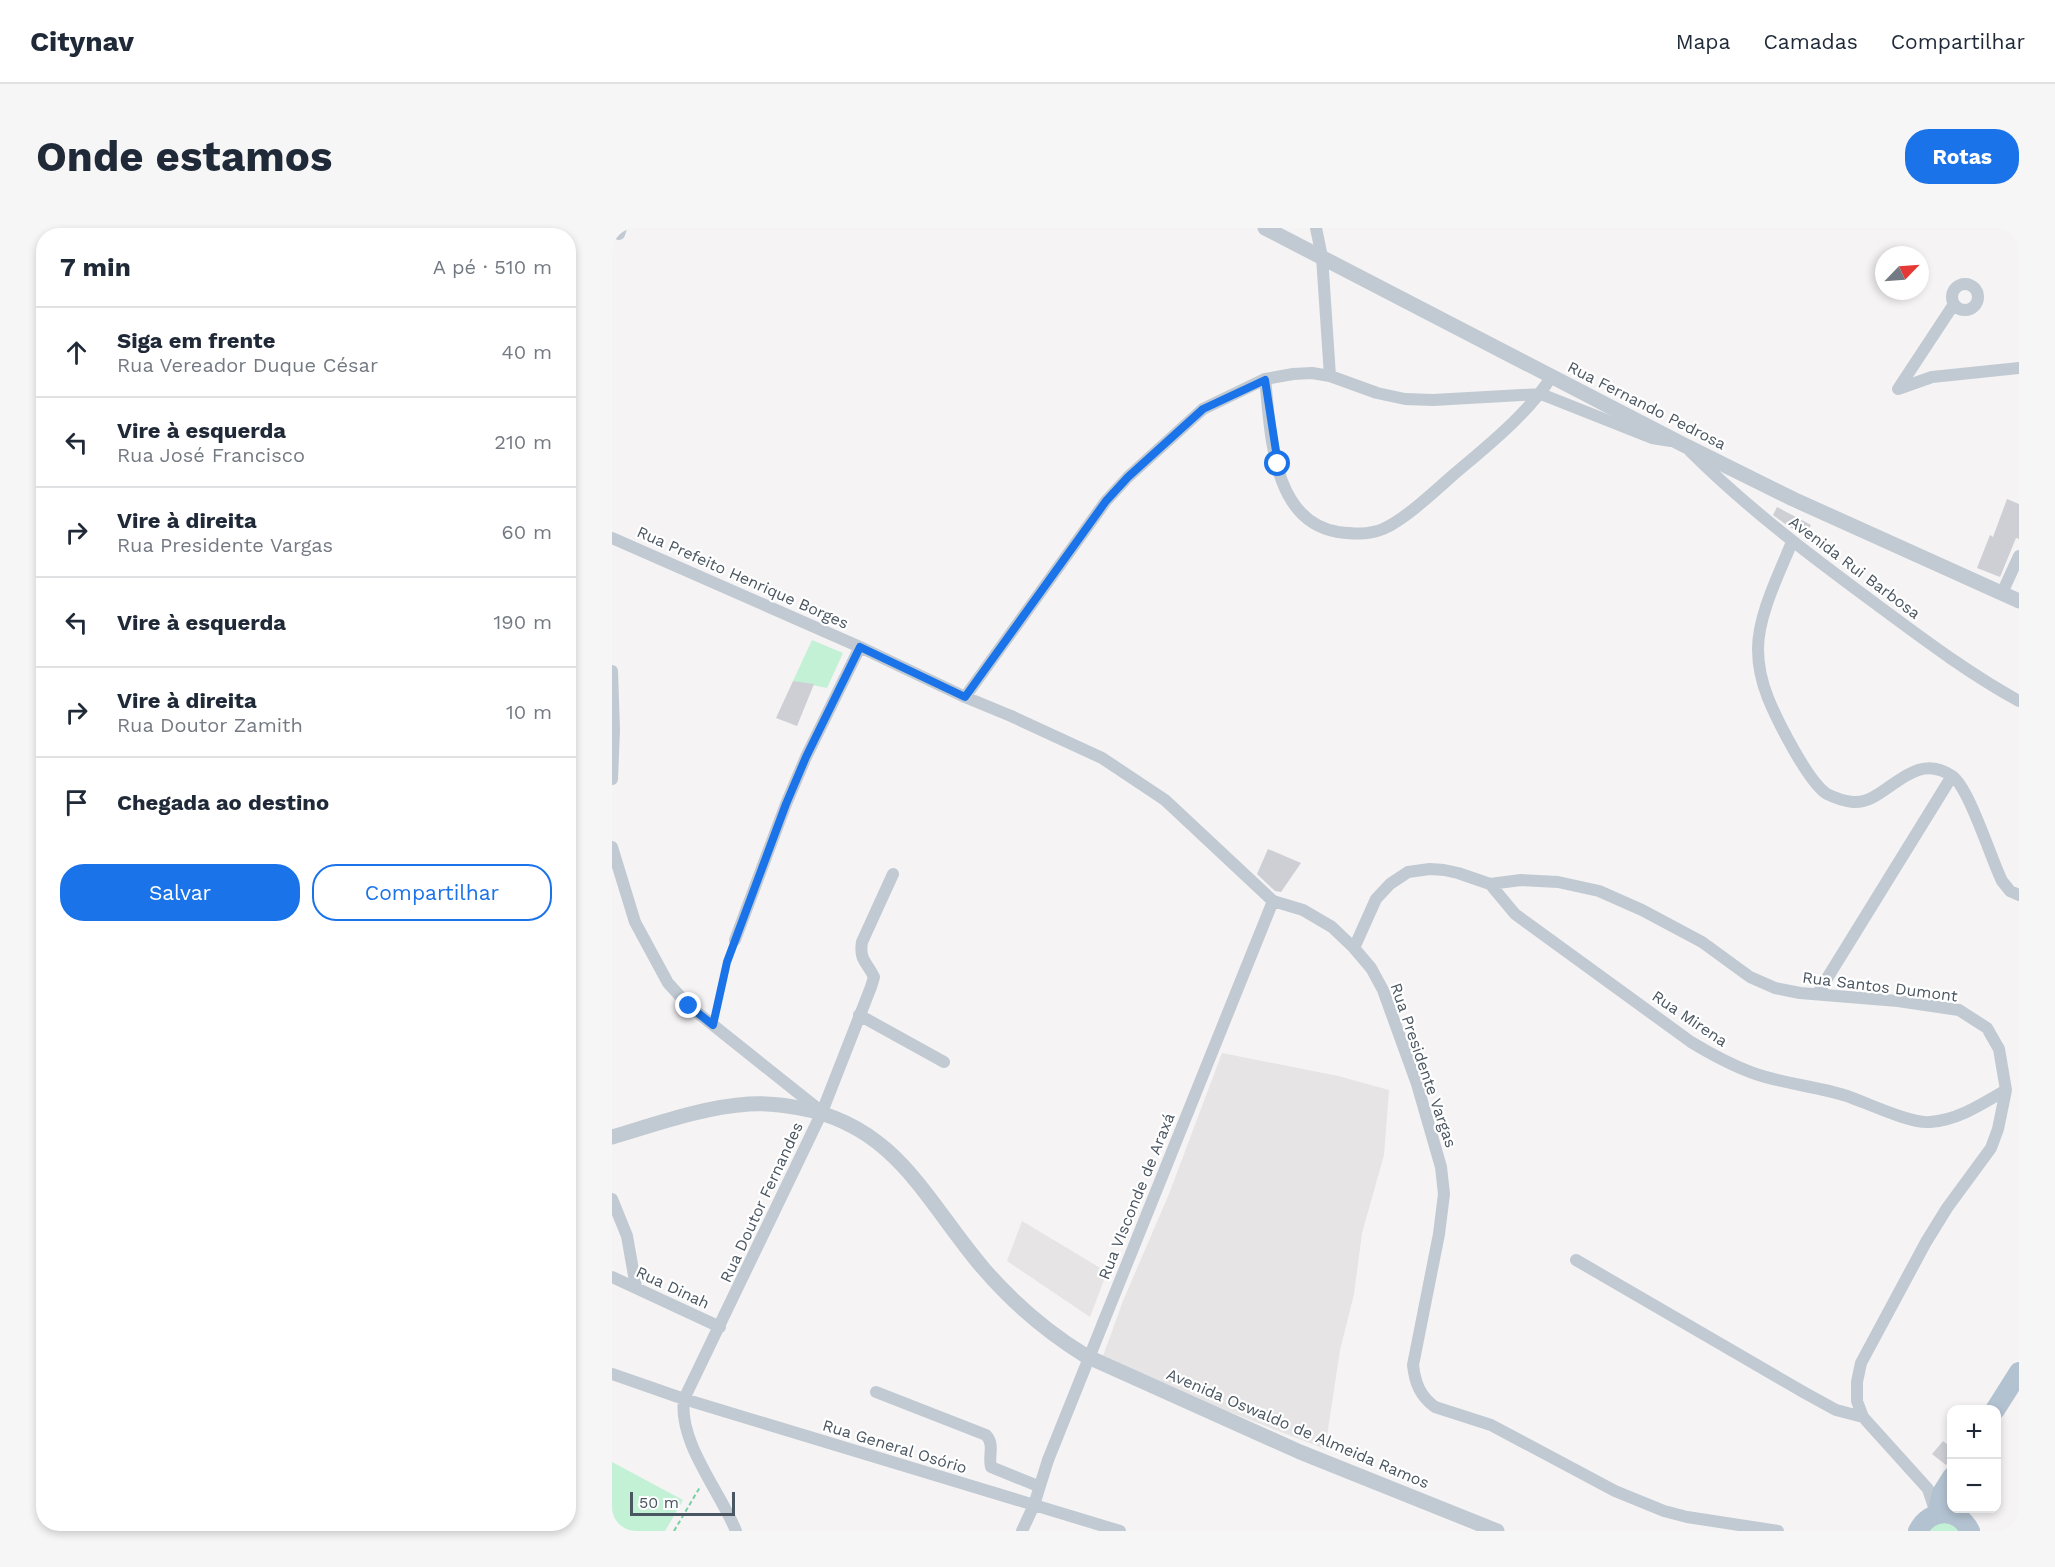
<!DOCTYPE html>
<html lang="pt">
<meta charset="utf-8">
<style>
body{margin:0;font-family:"Work Sans",sans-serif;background:#f6f6f7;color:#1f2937}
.controls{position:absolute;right:18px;bottom:18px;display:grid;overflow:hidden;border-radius:12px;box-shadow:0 3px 9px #0003}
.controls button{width:54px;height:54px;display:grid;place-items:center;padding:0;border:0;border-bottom:2px solid #e0e1e3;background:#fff;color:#1f2937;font:30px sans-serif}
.compass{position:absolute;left:1263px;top:18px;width:54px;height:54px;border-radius:50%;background:#fff;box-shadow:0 3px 9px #0003;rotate:65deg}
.scale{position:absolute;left:18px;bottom:15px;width:105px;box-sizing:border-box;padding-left:6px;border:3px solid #4a5661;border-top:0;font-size:16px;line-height:21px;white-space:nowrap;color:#4a5661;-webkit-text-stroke:4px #fff;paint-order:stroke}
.stop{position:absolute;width:18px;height:18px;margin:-14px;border:4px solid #1a73e8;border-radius:50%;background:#fff}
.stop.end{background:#1a73e8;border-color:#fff;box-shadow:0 2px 6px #0008}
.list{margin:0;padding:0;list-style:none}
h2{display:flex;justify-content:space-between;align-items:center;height:78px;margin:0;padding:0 24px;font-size:26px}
h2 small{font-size:20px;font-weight:400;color:#747a83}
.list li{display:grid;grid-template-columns:39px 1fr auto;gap:18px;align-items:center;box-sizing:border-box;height:90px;padding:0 24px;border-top:2px solid #e0e1e3}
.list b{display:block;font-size:22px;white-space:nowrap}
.list p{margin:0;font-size:20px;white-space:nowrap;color:#747a83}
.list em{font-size:20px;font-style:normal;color:#747a83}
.actions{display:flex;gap:12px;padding:18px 24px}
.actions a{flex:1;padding:14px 0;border:2px solid #1a73e8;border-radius:24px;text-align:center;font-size:21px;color:#1a73e8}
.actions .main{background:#1a73e8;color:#fff}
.icon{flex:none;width:33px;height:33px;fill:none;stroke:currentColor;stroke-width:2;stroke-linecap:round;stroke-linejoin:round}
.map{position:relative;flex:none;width:1407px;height:1303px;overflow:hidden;border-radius:24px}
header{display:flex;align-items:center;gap:36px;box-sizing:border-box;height:84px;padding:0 30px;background:#fff;border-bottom:2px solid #e0e1e3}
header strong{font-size:28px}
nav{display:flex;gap:33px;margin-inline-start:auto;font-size:21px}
.intro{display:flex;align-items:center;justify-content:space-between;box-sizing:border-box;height:144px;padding:0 36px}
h1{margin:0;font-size:42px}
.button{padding:15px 27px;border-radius:24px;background:#1a73e8;color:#fff;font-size:21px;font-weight:700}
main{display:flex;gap:36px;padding:0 36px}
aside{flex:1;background:#fff;border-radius:24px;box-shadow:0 3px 9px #0003}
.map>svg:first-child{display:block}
.education{fill:#e6e4e5}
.green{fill:#c3f1d5}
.building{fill:#cdcfd5}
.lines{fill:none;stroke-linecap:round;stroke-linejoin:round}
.path{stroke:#7ad0a6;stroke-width:2;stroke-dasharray:4.5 3;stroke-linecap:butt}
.minor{stroke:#c1cad2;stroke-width:12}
.tertiary{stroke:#c1cad2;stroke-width:15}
.primary{stroke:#b3c2d1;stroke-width:20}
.minor-bridge{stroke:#c1cad2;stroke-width:12}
.route{stroke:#1a73e8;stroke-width:8}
.labels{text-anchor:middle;stroke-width:4.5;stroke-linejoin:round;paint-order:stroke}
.street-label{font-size:16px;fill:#4a5661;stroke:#fff}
</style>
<header>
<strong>Citynav</strong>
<nav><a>Mapa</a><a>Camadas</a><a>Compartilhar</a></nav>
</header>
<div class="intro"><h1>Onde estamos</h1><a class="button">Rotas</a></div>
<main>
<aside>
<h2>7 min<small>A pé · 510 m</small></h2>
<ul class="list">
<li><svg class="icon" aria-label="ahead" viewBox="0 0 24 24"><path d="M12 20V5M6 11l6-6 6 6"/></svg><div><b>Siga em frente</b><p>Rua Vereador Duque César</p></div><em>40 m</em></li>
<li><svg class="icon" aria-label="left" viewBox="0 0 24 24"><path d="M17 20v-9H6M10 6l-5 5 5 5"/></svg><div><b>Vire à esquerda</b><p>Rua José Francisco</p></div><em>210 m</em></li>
<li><svg class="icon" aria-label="right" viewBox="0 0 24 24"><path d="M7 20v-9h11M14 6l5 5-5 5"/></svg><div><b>Vire à direita</b><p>Rua Presidente Vargas</p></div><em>60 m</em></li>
<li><svg class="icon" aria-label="left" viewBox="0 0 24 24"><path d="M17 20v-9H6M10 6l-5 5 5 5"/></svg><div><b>Vire à esquerda</b></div><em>190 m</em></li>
<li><svg class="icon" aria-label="right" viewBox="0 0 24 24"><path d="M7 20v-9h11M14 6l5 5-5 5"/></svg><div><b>Vire à direita</b><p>Rua Doutor Zamith</p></div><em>10 m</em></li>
<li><svg class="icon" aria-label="arrive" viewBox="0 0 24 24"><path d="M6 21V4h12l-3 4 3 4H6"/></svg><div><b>Chegada ao destino</b></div></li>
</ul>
<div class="actions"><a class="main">Salvar</a><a>Compartilhar</a></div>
</aside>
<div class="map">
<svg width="1407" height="1303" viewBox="0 0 1407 1303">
<rect width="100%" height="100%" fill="#f5f3f3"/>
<path class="education" d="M 610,825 L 726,848 L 777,862 L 772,927 L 750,1005 L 742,1066 L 728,1122 L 713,1221 L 579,1169 L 491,1128 L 511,1073 L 557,966 Z
M 410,993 L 495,1044 L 478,1089 L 395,1033 Z"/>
<path class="green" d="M 200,412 L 231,425 L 215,460 L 181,453 Z
M 0,1234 L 71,1272 L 53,1303 L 0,1303 Z
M 1332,1290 L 1354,1303 L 1312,1303 Z"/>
<path class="building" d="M 1395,271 L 1407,276 L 1407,311 L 1404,310 L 1388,349 L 1365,340 L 1378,307 L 1381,309 Z
M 1165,279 L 1199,297 L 1193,308 L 1176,298 L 1161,287 Z
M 181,453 L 202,456 L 185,498 L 164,490 Z
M 656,621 L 689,635 L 669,664 L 663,663 L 645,646 Z
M 1331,1213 L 1340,1220 L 1340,1230 L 1334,1237 L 1320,1226 Z"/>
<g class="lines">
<path class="path" d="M 104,781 L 109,756 L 119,723
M 62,1303 L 88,1259"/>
<path class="minor" d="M 704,0 L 710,29 L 718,148
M 7,6 L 9,0
M1340 69a13 13 0 1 1 26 0a13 13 0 1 1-26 0Z
M 1342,76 L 1286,161 L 1320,149 L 1407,140
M 653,151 C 659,204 659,293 726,304 C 742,306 756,307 771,301 C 792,292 822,264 840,248 C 875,218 915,187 940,148
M 1078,223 C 1135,280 1199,328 1264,376 C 1310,410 1356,445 1407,473
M 0,310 L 248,419 L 353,469 L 399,488 L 490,530 L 553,572 L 661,673 L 691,682 L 720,699 L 742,720 L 759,740 L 771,762 L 805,856 L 829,939 L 832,966 L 827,1006 L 801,1137 C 803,1155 808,1168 823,1179 L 879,1197 L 1003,1263 L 1052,1283 L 1075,1289 L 1166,1303
M 1180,314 C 1167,346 1146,387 1146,421 C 1146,438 1150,455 1156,470 C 1165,492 1196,554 1215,566 C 1223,570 1232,573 1241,574 C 1274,577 1299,520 1340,548 C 1357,559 1379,631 1390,653 L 1398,663 L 1407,667
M 1390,365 L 1407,328
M 0,443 L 2,502 L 0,551
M 353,469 L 494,273 L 516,249 L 591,181 L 653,151 L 681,146 L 700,145 L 718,148 L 765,165 L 793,171 L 821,172 L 929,166 L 1040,210 L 1059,213
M 0,619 L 23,694 L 56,755 L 77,778 L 101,797 L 210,884
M 878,656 L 903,686 L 1079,814 C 1099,826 1119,837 1141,845 C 1171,856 1204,858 1235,868 C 1255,875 1299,896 1318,894 C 1346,892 1370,876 1394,862
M 123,712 L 174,576 L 194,529 L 248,419
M 742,720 L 764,671 L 778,656 L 796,644 L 818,641 L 832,642 L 846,645 L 878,656 L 909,652 L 946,654 L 987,663 L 1030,682 L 1090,714 L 1138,749 L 1163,760 L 1188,765 L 1286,773 L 1347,782 L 1375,800 L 1387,821 L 1394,862 L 1386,901 L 1379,920 L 1335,980 L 1314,1014 L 1249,1135 L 1245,1154 L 1245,1173 L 1251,1189 L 1316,1261 L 1324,1285
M 1206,765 L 1340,548
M 247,787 L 332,834
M 0,971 L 15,1008 L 24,1059
M 964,1032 L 1193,1165 L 1224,1182 L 1251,1189
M 0,1049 L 108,1099
M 491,1095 L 661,673
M 0,1146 L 72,1171 L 508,1303
M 264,1164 L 374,1207 C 383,1217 376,1227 379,1239 L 426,1258
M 124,1303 C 108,1263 66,1214 72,1171 L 210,884 L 259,759 L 262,749 C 255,734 247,732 250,714 L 281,646
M 410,1303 L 422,1277 L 436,1232"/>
<path class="tertiary" d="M 653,0 L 1070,216 L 1181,271 L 1407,373
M 0,909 C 44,896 91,879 137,876 C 154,875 171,877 187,880 C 284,897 314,973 371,1040 C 401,1075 435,1104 474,1128 L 688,1224 L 885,1303"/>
<path class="primary" d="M 1383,1182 L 1407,1144
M 1325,1285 L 1330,1265 L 1340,1249
M 1306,1303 C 1318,1280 1346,1279 1358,1303"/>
<path class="minor-bridge" d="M 436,1232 L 491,1095"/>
</g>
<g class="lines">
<path class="route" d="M 77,778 L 101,797 L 115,734 L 174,576 L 194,529 L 248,419 L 353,469 L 494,273 L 516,249 L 591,181 L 653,152 L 666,236"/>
</g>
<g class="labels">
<g class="street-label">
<text transform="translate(1035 177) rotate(27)" y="6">Rua Fernando Pedrosa</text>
<text transform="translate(1243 339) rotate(37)" y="6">Avenida Rui Barbosa</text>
<text transform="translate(131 349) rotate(24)" y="6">Rua Prefeito Henrique Borges</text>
<text transform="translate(1268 758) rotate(7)" y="6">Rua Santos Dumont</text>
<text transform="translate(1078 790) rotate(34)" y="6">Rua Mirena</text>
<text transform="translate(812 837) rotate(71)" y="6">Rua Presidente Vargas</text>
<text transform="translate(524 968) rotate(-68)" y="6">Rua VIsconde de Araxá</text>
<text transform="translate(149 974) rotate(-65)" y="6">Rua Doutor Fernandes</text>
<text transform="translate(61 1059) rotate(25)" y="6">Rua Dinah</text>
<text transform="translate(686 1200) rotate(23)" y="6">Avenida Oswaldo de Almeida Ramos</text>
<text transform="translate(283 1218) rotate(17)" y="6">Rua General Osório</text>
</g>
</g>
</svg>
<div class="controls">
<button>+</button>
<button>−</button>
</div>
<svg class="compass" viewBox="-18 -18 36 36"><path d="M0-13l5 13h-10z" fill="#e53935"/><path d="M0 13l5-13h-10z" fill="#747a83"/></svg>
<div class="scale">50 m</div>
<div class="stop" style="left:666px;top:236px"></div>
<div class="stop end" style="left:77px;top:778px"></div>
</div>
</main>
